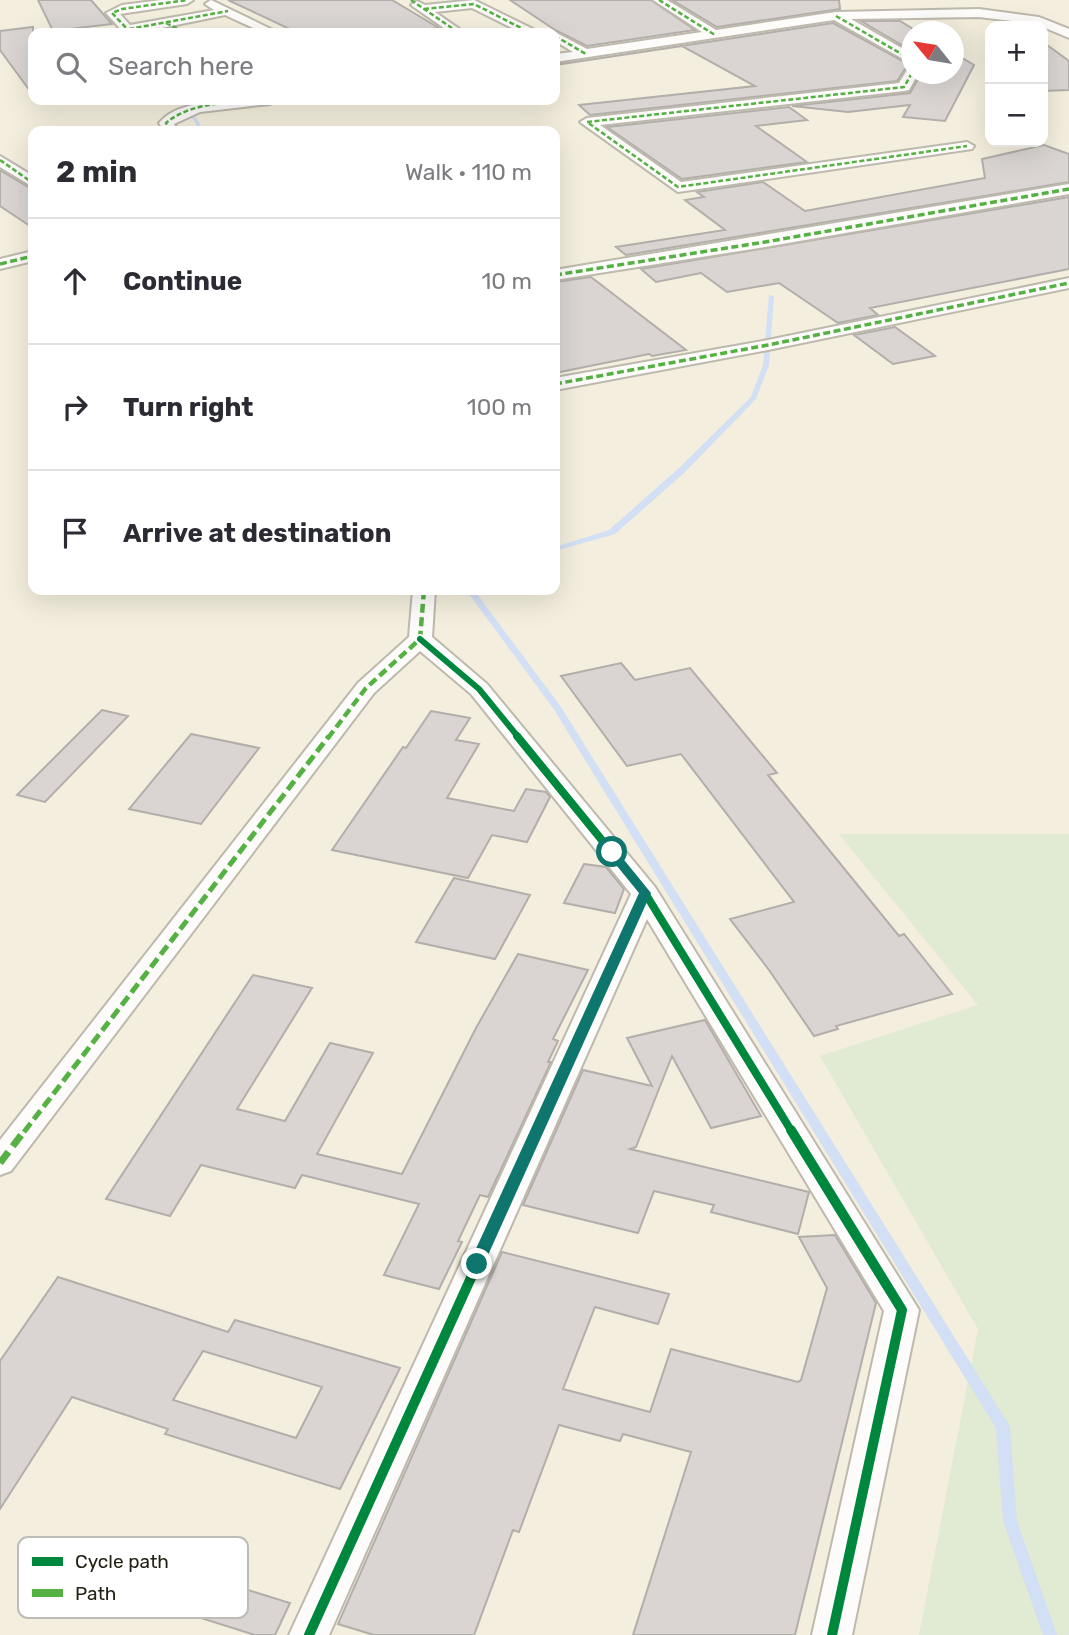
<!DOCTYPE html>
<meta charset="utf-8">
<style>
body{margin:0;font-family:Rubik,sans-serif;background:#f2f2f3;color:#2b2b33}
.controls{position:absolute;right:21px;top:21px;display:grid;overflow:hidden;border-radius:14px;box-shadow:0 7px 28px #0002}
.controls button{width:63px;height:63px;display:grid;place-items:center;padding:0;border:0;border-bottom:2px solid #e1e1e2;background:#fff;color:#2b2b33;font:35px sans-serif}
.compass{position:absolute;left:901px;top:21px;width:63px;height:63px;border-radius:50%;background:#fff;box-shadow:0 7px 28px #0002;rotate:300deg}
.stop{position:absolute;width:21px;height:21px;margin:-16px;border:5px solid #0f766e;border-radius:50%;background:#fff}
.stop.end{background:#0f766e;border-color:#fff;box-shadow:0 2px 7px #0008}
.list{margin:0;padding:0;list-style:none}
h2{display:flex;justify-content:space-between;align-items:center;height:91px;margin:0;padding:0 28px;font-size:30px}
h2 small{font-size:23px;font-weight:400;color:#7c7c81}
.list li{display:grid;grid-template-columns:46px 1fr auto;gap:21px;align-items:center;box-sizing:border-box;height:126px;padding:0 28px;border-top:2px solid #e1e1e2}
.list b{display:block;font-size:26px;white-space:nowrap}
.list em{font-size:23px;font-style:normal;color:#7c7c81}
.icon{flex:none;width:38px;height:38px;fill:none;stroke:currentColor;stroke-width:2;stroke-linecap:round;stroke-linejoin:round}
.map{position:relative;flex:none;width:1069px;height:1635px;overflow:hidden}
.search{position:absolute;background:#fff;box-shadow:0 7px 28px #0002;left:28px;top:28px;width:532px;height:77px;display:flex;align-items:center;gap:18px;box-sizing:border-box;padding:0 24px;border-radius:14px;color:#7c7c81;font-size:26px}
.panel{position:absolute;background:#fff;box-shadow:0 7px 28px #0002;left:28px;top:126px;width:532px;height:469px;border-radius:14px}
.map>svg:first-child{display:block}
.green{fill:#e1ead3}
.lines{fill:none;stroke-linecap:round;stroke-linejoin:round}
.stream{fill:#d2dff5;fill-rule:evenodd}
.building{fill:#dad5d3;stroke:#b2aeaa;stroke-width:2;fill-rule:evenodd}
.minor-casing{stroke:#bdb9ad;stroke-width:4}
.minor{fill:#fdfcfa;fill-rule:evenodd}
.quiet-far4{stroke:#55b144;stroke-width:2.5;stroke-dasharray:5 2.5;stroke-linecap:butt}
.quiet-far3{stroke:#55b144;stroke-width:3.5;stroke-dasharray:7 3.5;stroke-linecap:butt}
.quiet-far2{stroke:#55b144;stroke-width:4.5;stroke-dasharray:9 4.5;stroke-linecap:butt}
.quiet-far1{stroke:#55b144;stroke-width:5;stroke-dasharray:11 5;stroke-linecap:butt}
.quiet{stroke:#55b144;stroke-width:7;stroke-dasharray:14 7;stroke-linecap:butt}
.cycleway-far2-casing{stroke:#fff;stroke-width:10}
.cycleway-far1-casing{stroke:#fff;stroke-width:12}
.cycleway-casing{stroke:#fff;stroke-width:14}
.cycleway-far2{stroke:#00873e;stroke-width:6}
.cycleway-far1{stroke:#00873e;stroke-width:8}
.cycleway{stroke:#00873e;stroke-width:10}
.route{fill:#0f766e}
.key{fill:#fff;stroke:#bdbcb8;stroke-width:2}
.key-label{font-size:19px;fill:#232014}
</style>
<div class="map">
<svg width="1069" height="1635" viewBox="0 0 1069 1635">
<rect width="100%" height="100%" fill="#f3eedd"/>
<path class="green" d="M 839,834 L 1069,834 L 1069,1635 L 919,1635 L 978,1329 L 820,1056 L 978,1005 Z"/>
<g class="lines">
<path class="stream" d="M 185,106 L 189,106 L 204,131 L 200,131 Z
M 769,295 L 774,296 L 769,365 L 756,399 L 685,472 L 615,534 L 555,551 L 555,547 L 609,530 L 679,468 L 751,397 L 763,365 Z
M 466,590 L 474,590 L 561,707 L 1008,1423 L 1010,1427 L 1017,1521 L 1057,1635 L 1043,1635 L 1003,1521 L 996,1428 L 553,708 Z"/>
</g>
<path class="building" d="M 38,0 L 91,0 L 112,24 L 53,31 Z
M 228,0 L 392,0 L 439,28 L 399,33 L 298,33 Z
M 510,0 L 651,0 L 695,30 L 587,46 L 555,30 Z
M 672,0 L 839,0 L 840,9 L 717,27 Z
M 861,21 L 900,21 L 918,32 L 912,32 L 912,51 Z
M 833,23 L 912,66 L 905,69 L 897,81 L 590,115 L 579,105 L 755,86 L 682,46 L 555,65 Z
M 33,27 L 33,95 L 0,50 L 0,31 Z
M 1043,42 L 1069,61 L 1069,90 L 1043,91 Z
M 954,53 L 974,65 L 945,121 L 903,117 L 910,105 L 848,112 L 792,106 L 910,93 L 921,74 L 954,74 Z
M 789,107 L 807,120 L 756,126 L 807,162 L 682,179 L 607,127 Z
M 1044,145 L 1069,154 L 1069,182 L 626,255 L 616,247 L 725,230 L 685,200 L 704,197 L 697,192 L 763,182 L 805,211 L 985,178 L 982,159 Z
M 0,170 L 33,190 L 33,228 L 0,206 Z
M 1069,197 L 1069,269 L 870,308 L 878,315 L 838,323 L 779,283 L 727,292 L 701,273 L 656,282 L 641,269 Z
M 591,277 L 686,350 L 652,356 L 649,354 L 555,373 L 555,282 Z
M 895,327 L 935,356 L 893,364 L 854,335 Z
M 621,663 L 635,680 L 690,668 L 777,773 L 768,775 L 899,936 L 904,934 L 952,994 L 836,1026 L 838,1029 L 814,1036 L 769,970 L 730,919 L 794,902 L 681,754 L 627,766 L 561,676 Z
M 102,710 L 128,716 L 45,802 L 17,795 Z
M 431,711 L 470,718 L 456,740 L 479,744 L 447,798 L 514,811 L 526,789 L 546,792 L 550,797 L 527,842 L 492,835 L 468,878 L 332,850 L 403,747 L 406,748 Z
M 191,734 L 259,748 L 201,824 L 129,809 Z
M 584,864 L 606,867 L 624,889 L 615,913 L 564,903 Z
M 454,878 L 530,895 L 495,959 L 416,942 Z
M 518,954 L 588,970 L 553,1039 L 558,1041 L 548,1062 L 551,1062 L 488,1197 L 480,1195 L 458,1241 L 462,1242 L 439,1289 L 384,1275 L 419,1204 L 302,1175 L 295,1188 L 201,1165 L 170,1216 L 106,1199 L 253,975 L 312,988 L 237,1109 L 285,1121 L 330,1043 L 373,1053 L 317,1154 L 402,1174 L 476,1028 Z
M 705,1020 L 761,1116 L 711,1128 L 672,1056 L 636,1147 L 630,1149 L 809,1192 L 798,1234 L 711,1212 L 714,1205 L 654,1191 L 638,1233 L 523,1205 L 583,1070 L 652,1086 L 627,1038 Z
M 835,1235 L 876,1303 L 795,1635 L 633,1635 L 691,1452 L 623,1434 L 620,1441 L 559,1425 L 519,1532 L 513,1530 L 474,1635 L 374,1635 L 338,1624 L 502,1252 L 669,1294 L 658,1324 L 595,1307 L 563,1389 L 650,1412 L 671,1349 L 798,1382 L 801,1380 L 827,1288 L 799,1237 Z
M 58,1277 L 228,1332 L 235,1320 L 400,1368 L 340,1489 L 165,1434 L 168,1429 L 72,1397 L 0,1509 L 0,1361 ZM 203,1351 L 322,1387 L 296,1438 L 173,1400 Z
M 209,1578 L 290,1603 L 275,1635 L 255,1635 L 191,1615 Z"/>
<g class="lines">
<defs>
<path id="minor" d="M 161,0 L 193,0 L 187,4 L 120,14 L 130,25 L 214,10 L 205,4 L 211,0 L 279,33 L 264,33 L 225,15 L 137,33 L 124,33 L 106,13 L 122,5 Z
M 474,0 L 535,30 L 537,33 L 522,33 L 472,8 L 435,12 L 465,33 L 451,33 L 411,5 L 417,1 L 425,5 Z
M 653,0 L 667,0 L 716,30 L 836,12 L 979,9 L 1039,17 L 1069,29 L 1069,38 L 1036,24 L 979,17 L 851,19 L 912,54 L 912,64 L 834,20 L 555,62 L 555,54 L 573,52 L 555,41 L 555,33 L 551,33 L 555,32 L 587,49 L 702,32 Z
M 912,69 L 912,74 L 918,74 L 909,90 L 904,91 L 600,125 L 681,182 L 967,142 L 974,146 L 972,149 L 678,192 L 580,122 L 587,118 L 899,83 L 907,70 Z
M 228,100 L 277,100 L 270,104 L 200,112 L 174,124 L 178,131 L 164,131 L 159,123 C 175,104 205,103 228,100 Z
M 0,156 L 33,176 L 33,187 L 0,167 Z
M 1069,184 L 1069,194 L 765,247 L 555,280 L 555,270 Z
M 33,251 L 33,261 L 0,269 L 0,259 Z
M 1069,278 L 1069,288 L 768,350 L 555,390 L 555,378 L 768,340 Z
M 413,590 L 435,590 L 432,637 L 487,684 L 655,887 L 919,1310 L 852,1635 L 812,1635 L 884,1311 L 647,919 L 329,1635 L 289,1635 L 631,894 L 471,694 L 420,651 L 374,693 L 11,1171 L 0,1175 L 0,1140 L 358,683 L 409,637 Z"/>
</defs>
<use href="#minor" class="minor-casing"/>
<use href="#minor" class="minor"/>
<path class="quiet-far4" d="M 411,0 L 459,33
M 659,0 L 715,35
M 424,9 L 474,4 L 531,33
M 836,16 L 912,60
M 166,23 L 186,33
M 129,29 L 228,11
M 131,33 L 112,13 L 122,9 L 187,0
M 555,36 L 586,54
M 912,73 L 904,87 L 587,122 L 678,187 L 967,146
M 171,131 L 166,123 C 193,100 237,103 270,100
M 0,160 L 33,183"/>
<path class="quiet-far3" d="M 0,264 L 33,256
M 555,275 L 765,242 L 1069,189
M 555,384 L 768,345 L 1069,283"/>
<path class="quiet-far2" d="M 328,738 L 366,688 L 420,639 L 424,590"/>
<path class="quiet-far1" d="M 24,1132 L 329,736"/>
<path class="quiet" d="M 0,1163 L 25,1130"/>
<defs>
<path id="cycleway-far2" d="M 420,639 L 479,689 L 519,738"/>
<path id="cycleway-far1" d="M 517,736 L 645,893 L 792,1132
M 537,1132 L 645,893"/>
<path id="cycleway" d="M 791,1130 L 902,1310 L 832,1635
M 309,1635 L 538,1130"/>
</defs>
<use href="#cycleway-far2" class="cycleway-far2-casing"/>
<use href="#cycleway-far1" class="cycleway-far1-casing"/>
<use href="#cycleway" class="cycleway-casing"/>
<use href="#cycleway-far2" class="cycleway-far2"/>
<use href="#cycleway-far1" class="cycleway-far1"/>
<use href="#cycleway" class="cycleway"/>
</g>
<path class="route" d="M 608,850 L 616,850 L 651,893 L 484,1264 L 477,1270 L 469,1264 L 639,893 L 608,855 Z"/>
<rect x="18" y="1537" width="230" height="81" rx="10" class="key"/>
<rect x="32" y="1557" width="31" height="9" fill="#00873e"/>
<rect x="32" y="1589" width="31" height="8" fill="#55b144"/>
<g class="key-label">
<text x="75" y="1568">Cycle path</text>
<text x="75" y="1600">Path</text>
</g>
</svg>
<div class="controls">
<button>+</button>
<button>−</button>
</div>
<svg class="compass" viewBox="-18 -18 36 36"><path d="M0-13l5 13h-10z" fill="#e53935"/><path d="M0 13l5-13h-10z" fill="#7c7c81"/></svg>
<div class="stop" style="left:612px;top:852px"></div>
<div class="stop end" style="left:477px;top:1264px"></div>
<div class="search"><svg class="icon" aria-label="search" viewBox="0 0 24 24"><circle cx="10" cy="10" r="6"/><path d="M15 15l6 6"/></svg>Search here</div>
<section class="panel">
<h2>2 min<small>Walk · 110 m</small></h2>
<ul class="list">
<li><svg class="icon" aria-label="ahead" viewBox="0 0 24 24"><path d="M12 20V5M6 11l6-6 6 6"/></svg><div><b>Continue</b></div><em>10 m</em></li>
<li><svg class="icon" aria-label="right" viewBox="0 0 24 24"><path d="M7 20v-9h11M14 6l5 5-5 5"/></svg><div><b>Turn right</b></div><em>100 m</em></li>
<li><svg class="icon" aria-label="arrive" viewBox="0 0 24 24"><path d="M6 21V4h12l-3 4 3 4H6"/></svg><div><b>Arrive at destination</b></div></li>
</ul>
</section>
</div>
